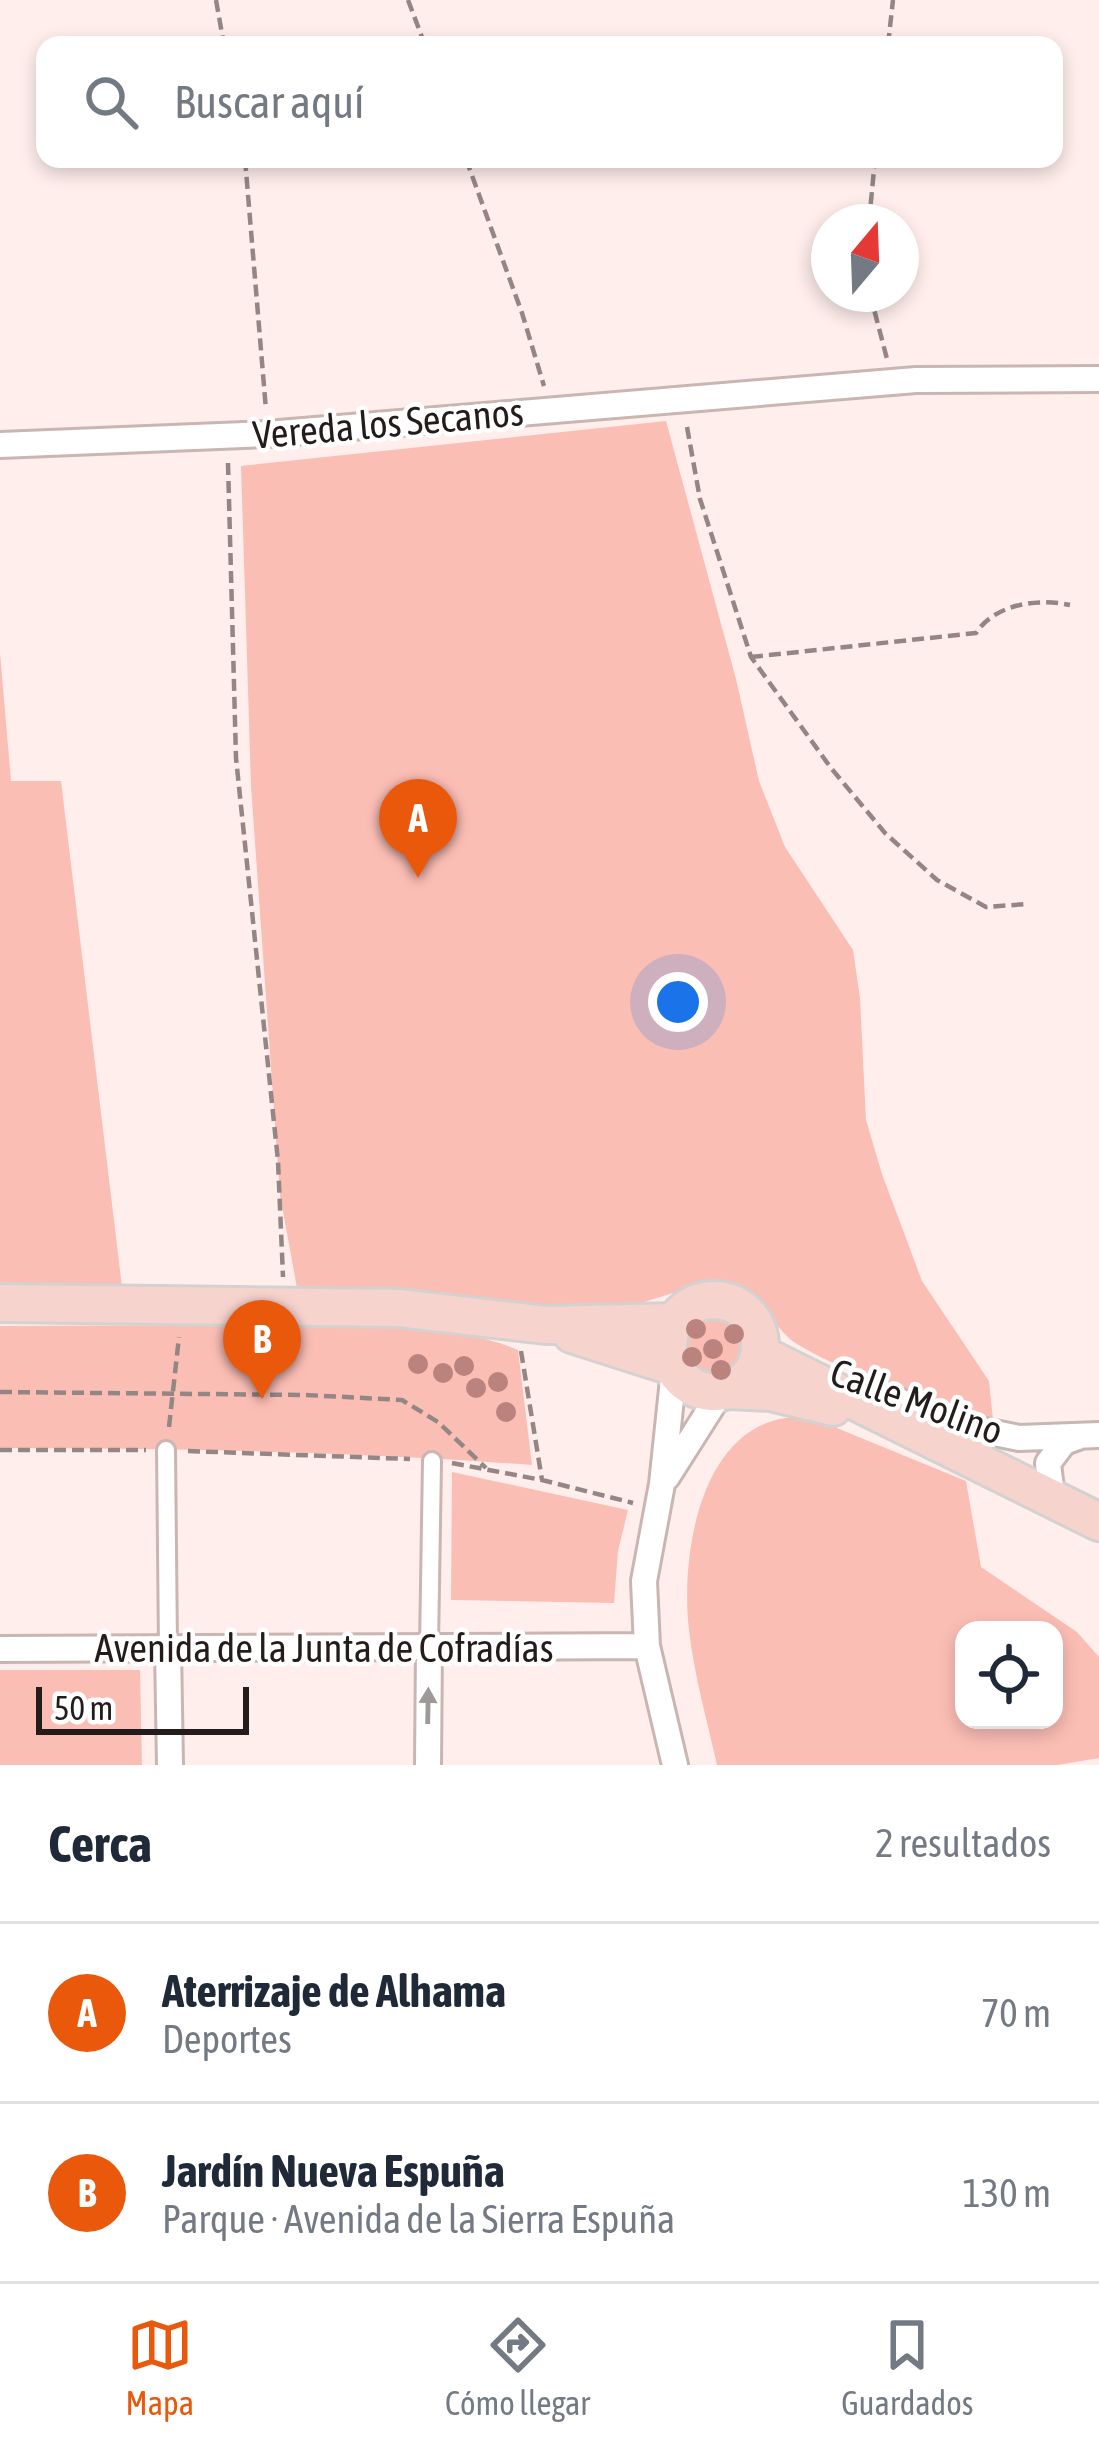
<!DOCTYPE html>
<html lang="es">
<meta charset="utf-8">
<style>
body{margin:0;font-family:"Asap Condensed",sans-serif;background:#f2f2f3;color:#1f2937}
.controls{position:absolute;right:36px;bottom:36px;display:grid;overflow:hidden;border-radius:24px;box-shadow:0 6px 18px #0003}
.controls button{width:108px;height:108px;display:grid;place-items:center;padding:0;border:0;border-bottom:3px solid #e0e1e3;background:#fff;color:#1f2937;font:60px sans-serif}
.compass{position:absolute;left:811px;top:204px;width:108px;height:108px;border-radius:50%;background:#fff;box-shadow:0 6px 18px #0003;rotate:19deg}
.scale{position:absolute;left:36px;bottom:30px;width:213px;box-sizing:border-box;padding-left:12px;border:6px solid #231c1b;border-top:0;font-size:33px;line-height:42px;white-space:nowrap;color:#231c1b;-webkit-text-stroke:9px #fff;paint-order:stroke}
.you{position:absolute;left:678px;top:1002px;width:42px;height:42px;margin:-30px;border:9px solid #fff;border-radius:50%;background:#1a73e8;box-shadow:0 0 0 18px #1a73e833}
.badge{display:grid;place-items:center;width:78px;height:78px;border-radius:50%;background:#ea580c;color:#fff;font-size:39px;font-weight:700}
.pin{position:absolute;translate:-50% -99px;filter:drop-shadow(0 3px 6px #0008)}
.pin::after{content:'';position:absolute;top:63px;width:42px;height:36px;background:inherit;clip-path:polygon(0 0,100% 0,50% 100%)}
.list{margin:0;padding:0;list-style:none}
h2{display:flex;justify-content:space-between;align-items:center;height:156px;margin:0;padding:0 48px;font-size:51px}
h2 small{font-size:39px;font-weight:400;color:#747a83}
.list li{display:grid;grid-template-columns:78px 1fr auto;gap:36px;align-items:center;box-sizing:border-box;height:180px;padding:0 48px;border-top:3px solid #e0e1e3}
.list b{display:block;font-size:45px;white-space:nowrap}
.list p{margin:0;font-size:39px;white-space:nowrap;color:#747a83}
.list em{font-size:39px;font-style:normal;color:#747a83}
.icon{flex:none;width:66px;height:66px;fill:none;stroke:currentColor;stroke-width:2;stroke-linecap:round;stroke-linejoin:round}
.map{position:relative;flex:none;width:1099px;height:1765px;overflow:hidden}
.search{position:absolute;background:#fff;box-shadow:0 6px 18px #0003;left:36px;right:36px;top:36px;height:132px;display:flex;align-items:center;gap:30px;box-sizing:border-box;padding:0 42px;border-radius:24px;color:#747a83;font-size:45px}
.sheet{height:516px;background:#fff}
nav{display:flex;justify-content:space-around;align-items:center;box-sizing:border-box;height:168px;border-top:3px solid #e0e1e3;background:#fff;font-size:33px;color:#747a83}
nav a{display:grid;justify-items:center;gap:6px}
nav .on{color:#ea580c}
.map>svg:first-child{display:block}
.green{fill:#fbbeb5;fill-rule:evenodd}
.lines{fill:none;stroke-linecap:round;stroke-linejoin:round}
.pedestrian-casing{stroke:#c9b6b3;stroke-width:22}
.minor-casing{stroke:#c9b6b3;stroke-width:30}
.primary-casing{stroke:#d3d2d1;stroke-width:42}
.path{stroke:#938685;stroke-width:4.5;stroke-dasharray:12 6;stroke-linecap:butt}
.pedestrian{stroke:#fff;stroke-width:16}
.minor{stroke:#fff;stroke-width:24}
.primary{stroke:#f7d3ce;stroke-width:36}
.tree{fill:#ba837e}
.oneway{fill:#9c9998}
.labels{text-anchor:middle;stroke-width:9;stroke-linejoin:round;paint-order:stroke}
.street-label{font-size:39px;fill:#231c1b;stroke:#fff}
</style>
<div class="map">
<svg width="1099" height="1765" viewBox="0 0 1099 1765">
<rect width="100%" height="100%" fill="#ffeeec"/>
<path class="green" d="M 666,421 L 736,679 L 759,781 L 785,847 L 853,950 L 860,998 L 866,1120 L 882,1174 L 922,1281 L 989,1381 L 993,1419 C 931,1399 853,1378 797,1344 C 773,1330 767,1298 739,1288 C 696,1274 653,1308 607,1308 C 504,1309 400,1290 297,1288 L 280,1195 L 251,786 L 241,466 Z
M 0,653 L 11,781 L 61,781 L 122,1287 L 0,1286 Z
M680 1347a33 33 0 1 1 66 0a33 33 0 1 1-66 0Z
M 0,1326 C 105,1326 211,1324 316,1326 C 381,1327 457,1324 518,1350 L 532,1465 C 355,1452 178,1448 0,1448 Z
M 797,1417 L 827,1424 L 966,1481 L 981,1567 L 1077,1632 L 1099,1657 L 1099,1758 L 1058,1765 L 717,1765 C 707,1720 694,1675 689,1630 C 680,1554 701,1420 797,1417 ZM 964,1630 L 1054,1630 L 1054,1720 L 964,1720 Z
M 452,1472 L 628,1510 L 618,1551 L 614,1603 L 451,1600 Z
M 0,1670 L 140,1670 L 142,1765 L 0,1765 Z"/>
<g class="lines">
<defs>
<path id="pedestrian" d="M 166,1450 L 168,1648
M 429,1647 L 432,1461"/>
<path id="minor" d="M 0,445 L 267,434 L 916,380 L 1099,379
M 674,1370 L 662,1484 L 644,1581 L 647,1646 L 675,1765
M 864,1388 L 970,1428 L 1019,1438 L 1099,1435
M 667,1477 L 721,1392
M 1052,1498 L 1048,1463 L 1064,1442 L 1078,1437
M 168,1648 L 170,1765
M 0,1649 L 647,1646
M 428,1765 L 429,1647"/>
<path id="primary" d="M668 1346a46 46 0 1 1 92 0a46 46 0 1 1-92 0Z
M 0,1303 L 399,1308 L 546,1325 L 674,1322
M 572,1334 L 672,1366
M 760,1354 L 1099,1522
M 729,1390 L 771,1392 L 833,1407"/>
</defs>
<use href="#pedestrian" class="pedestrian-casing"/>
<use href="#minor" class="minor-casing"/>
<use href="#primary" class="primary-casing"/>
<path class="path" d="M 216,0 L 224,45
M 408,0 L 425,45
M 888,45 L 893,0
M 245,159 L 266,410
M 466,159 L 522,313 L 544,386
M 869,222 L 875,159
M 870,294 L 887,359
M 687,427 L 700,499 L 751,657 L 831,768 L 885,833 L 937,880 L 986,907 L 1028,904
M 228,463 L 236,758 L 278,1161 L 283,1277
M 751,657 L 976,633 C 995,604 1037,598 1070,605
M 521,1351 L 542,1480
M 0,1392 L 306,1395 L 402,1400 L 438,1422 L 486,1468
M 169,1427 L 179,1337
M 0,1450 L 146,1450
M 188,1451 L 410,1459
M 452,1463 L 542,1480 L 633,1503"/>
<use href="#pedestrian" class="pedestrian"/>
<use href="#minor" class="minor"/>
<use href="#primary" class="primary"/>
</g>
<g class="tree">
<circle cx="696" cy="1329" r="10"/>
<circle cx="734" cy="1334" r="10"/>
<circle cx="713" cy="1349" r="10"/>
<circle cx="692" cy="1357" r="10"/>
<circle cx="418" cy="1364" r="10"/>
<circle cx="464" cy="1366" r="10"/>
<circle cx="721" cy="1370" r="10"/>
<circle cx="443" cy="1373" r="10"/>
<circle cx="498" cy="1382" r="10"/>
<circle cx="476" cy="1388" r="10"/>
<circle cx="506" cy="1412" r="10"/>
</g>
<defs><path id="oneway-solid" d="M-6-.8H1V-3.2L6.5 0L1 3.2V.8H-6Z" transform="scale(3)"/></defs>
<use class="oneway" href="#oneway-solid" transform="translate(428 1706) rotate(-89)"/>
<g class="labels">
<g class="street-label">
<text transform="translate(388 423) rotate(-5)" y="14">Vereda los Secanos</text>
<text transform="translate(917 1401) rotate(20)" y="14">Calle Molino</text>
<text x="324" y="1662">Avenida de la Junta de Cofradías</text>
</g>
</g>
</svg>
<div class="controls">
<button><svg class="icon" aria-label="locate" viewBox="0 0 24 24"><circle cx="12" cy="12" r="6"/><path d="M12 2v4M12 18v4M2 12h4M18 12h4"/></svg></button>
</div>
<svg class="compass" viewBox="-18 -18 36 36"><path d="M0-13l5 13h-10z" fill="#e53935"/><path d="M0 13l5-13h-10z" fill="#747a83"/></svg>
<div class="scale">50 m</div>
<div class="you"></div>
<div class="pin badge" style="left:418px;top:878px">A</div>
<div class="pin badge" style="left:262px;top:1399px">B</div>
<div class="search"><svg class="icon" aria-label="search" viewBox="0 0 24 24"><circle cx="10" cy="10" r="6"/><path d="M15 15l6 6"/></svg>Buscar aquí</div>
</div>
<section class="sheet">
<h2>Cerca<small>2 resultados</small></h2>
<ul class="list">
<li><span class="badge">A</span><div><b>Aterrizaje de Alhama</b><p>Deportes</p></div><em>70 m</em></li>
<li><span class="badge">B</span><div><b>Jardín Nueva Espuña</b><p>Parque · Avenida de la Sierra Espuña</p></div><em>130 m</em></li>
</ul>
</section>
<nav>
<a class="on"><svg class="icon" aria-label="map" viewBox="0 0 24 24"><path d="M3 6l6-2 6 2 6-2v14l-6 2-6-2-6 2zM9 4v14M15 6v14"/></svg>Mapa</a>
<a><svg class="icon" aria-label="directions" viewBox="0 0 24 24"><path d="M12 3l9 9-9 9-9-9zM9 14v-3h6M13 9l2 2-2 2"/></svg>Cómo llegar</a>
<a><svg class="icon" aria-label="saved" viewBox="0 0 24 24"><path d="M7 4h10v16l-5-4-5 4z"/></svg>Guardados</a>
</nav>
